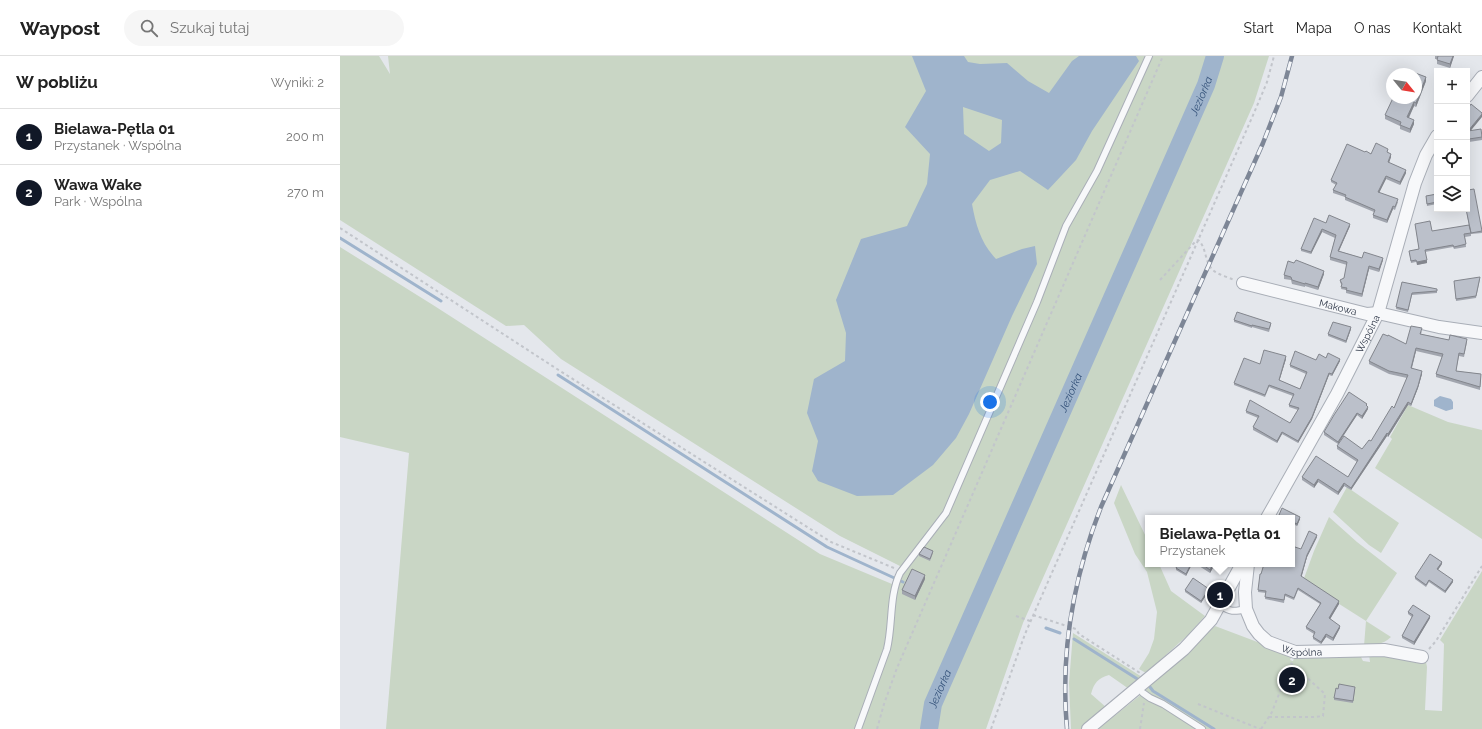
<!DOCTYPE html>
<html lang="pl">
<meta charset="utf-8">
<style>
body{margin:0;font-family:Raleway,sans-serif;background:#f6f6f6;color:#222}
.controls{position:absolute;right:12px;top:12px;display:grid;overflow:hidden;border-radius:0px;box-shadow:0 4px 16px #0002}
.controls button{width:36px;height:36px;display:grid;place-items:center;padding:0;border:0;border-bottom:1px solid #e0e0e0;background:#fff;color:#222;font:20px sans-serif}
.compass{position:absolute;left:1046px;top:12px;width:36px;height:36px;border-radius:50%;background:#fff;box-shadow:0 4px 16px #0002;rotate:120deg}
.you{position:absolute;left:650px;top:346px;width:14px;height:14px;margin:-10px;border:3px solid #fff;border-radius:50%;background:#1a73e8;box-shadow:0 0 0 6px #1a73e833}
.badge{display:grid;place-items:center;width:26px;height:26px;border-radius:50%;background:#111827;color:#fff;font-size:13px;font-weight:700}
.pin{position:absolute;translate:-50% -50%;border:2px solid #fff;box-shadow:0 1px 4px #0006}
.popup{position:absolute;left:805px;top:459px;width:150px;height:52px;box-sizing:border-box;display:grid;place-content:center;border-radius:0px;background:#fff;filter:drop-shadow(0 1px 3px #0005);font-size:13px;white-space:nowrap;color:#767676}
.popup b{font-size:15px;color:#222}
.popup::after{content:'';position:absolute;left:50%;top:100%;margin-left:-8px;border:8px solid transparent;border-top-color:#fff}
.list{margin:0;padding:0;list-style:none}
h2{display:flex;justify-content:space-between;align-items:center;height:52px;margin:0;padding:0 16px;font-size:17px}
h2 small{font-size:13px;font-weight:400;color:#767676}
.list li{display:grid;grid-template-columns:26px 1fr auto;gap:12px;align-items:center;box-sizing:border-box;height:56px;padding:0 16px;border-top:1px solid #e0e0e0}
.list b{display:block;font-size:15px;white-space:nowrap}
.list p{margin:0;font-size:13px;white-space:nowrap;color:#767676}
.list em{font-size:13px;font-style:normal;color:#767676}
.icon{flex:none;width:22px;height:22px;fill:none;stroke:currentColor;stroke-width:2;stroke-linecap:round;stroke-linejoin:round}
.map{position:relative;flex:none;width:1142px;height:673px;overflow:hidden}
header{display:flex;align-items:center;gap:24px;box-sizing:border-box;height:56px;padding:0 20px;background:#fff;border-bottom:1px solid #e0e0e0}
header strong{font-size:19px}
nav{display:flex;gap:22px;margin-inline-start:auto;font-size:14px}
.search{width:280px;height:36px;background:#f6f6f6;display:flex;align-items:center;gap:10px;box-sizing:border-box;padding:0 14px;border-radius:22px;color:#767676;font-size:15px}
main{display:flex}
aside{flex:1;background:#fff}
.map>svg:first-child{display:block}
.green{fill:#c9d6c5}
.water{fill:#9fb4cc;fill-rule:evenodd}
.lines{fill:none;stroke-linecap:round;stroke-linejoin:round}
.stream{stroke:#9fb4cc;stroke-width:3}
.river{stroke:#9fb4cc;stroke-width:18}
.service-casing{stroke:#a9aeb7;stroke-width:8}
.minor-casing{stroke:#a9aeb7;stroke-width:14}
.path{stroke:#c2c5cb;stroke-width:2;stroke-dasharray:3 3;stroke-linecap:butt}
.service{stroke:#f7f8fa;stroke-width:6}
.minor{stroke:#f7f8fa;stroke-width:12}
.rail-casing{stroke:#7d8696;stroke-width:4.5}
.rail{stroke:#f4f6f9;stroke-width:3;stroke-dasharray:9;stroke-linecap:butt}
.wall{fill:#a1a5ae}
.shaded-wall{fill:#83868d}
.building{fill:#bbc0ca;stroke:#83868d}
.labels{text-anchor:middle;stroke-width:3;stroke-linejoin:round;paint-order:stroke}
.street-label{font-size:10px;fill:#2b3445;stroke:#f4f6f9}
.water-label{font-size:11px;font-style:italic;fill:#34527a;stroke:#f4f6f9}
</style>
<header>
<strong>Waypost</strong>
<div class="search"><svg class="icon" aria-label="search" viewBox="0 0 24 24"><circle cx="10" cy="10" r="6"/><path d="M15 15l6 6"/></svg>Szukaj tutaj</div>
<nav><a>Start</a><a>Mapa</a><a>O nas</a><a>Kontakt</a></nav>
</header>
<main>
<aside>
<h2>W pobliżu<small>Wyniki: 2</small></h2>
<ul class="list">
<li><span class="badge">1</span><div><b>Bielawa-Pętla 01</b><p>Przystanek · Wspólna</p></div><em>200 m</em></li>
<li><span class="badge">2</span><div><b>Wawa Wake</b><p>Park · Wspólna</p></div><em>270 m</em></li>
</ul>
</aside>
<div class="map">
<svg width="1142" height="673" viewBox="0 0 1142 673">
<rect width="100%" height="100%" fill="#e4e7ec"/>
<path class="green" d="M 0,0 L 39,0 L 50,18 L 48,0 L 929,0 L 914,47 L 683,567 L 646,673 L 46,673 L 69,397 L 0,381 L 0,191 L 93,249 L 480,498 L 552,528 L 560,510 L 500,480 L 221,303 L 184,269 L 166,270 L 0,164 Z
M 1068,349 L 1108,366 L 1142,374 L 1142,483 L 1035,412 L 1052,383 L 1050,381 Z
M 781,429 L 808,485 L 808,508 L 819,508 L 831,535 L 865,560 L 849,578 L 806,617 L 799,613 L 809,597 L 814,583 L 817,556 L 807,516 L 795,498 L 774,447 Z
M 1007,431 L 1059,467 L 1041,497 L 1029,489 L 993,456 Z
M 989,461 L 1017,486 L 1057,517 L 1026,565 L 1051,581 C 1042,589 1035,589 1024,590 L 1026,565 L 963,525 L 974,495 Z
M 1142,515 L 1142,673 L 758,673 L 798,641 L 875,570 L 952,599 L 950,604 L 953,605 L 955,600 L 1019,597 L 1023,605 L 1030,606 L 1029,598 L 1086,606 L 1087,611 L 1085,654 L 1102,655 L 1104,588 L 1100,584 Z
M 733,577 L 802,621 L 789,633 L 769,619 C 758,622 754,627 751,638 L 767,652 L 743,673 L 731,673 L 729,627 Z"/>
<path class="water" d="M 572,0 L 624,0 L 628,6 L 640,8 L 667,7 L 688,25 L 709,37 L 732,5 L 739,0 L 796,0 L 799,5 L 752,75 L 736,104 L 708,134 L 680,115 L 650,124 L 632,148 C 636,170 641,187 656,203 L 682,193 L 695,190 L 697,208 L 672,260 L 629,358 L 616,382 L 593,409 L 553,439 L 517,440 L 478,425 L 472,415 L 478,385 L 467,357 L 474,323 L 505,305 L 506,277 L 496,244 L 521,183 L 567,170 L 587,128 L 590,98 L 565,71 L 586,35 ZM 623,51 L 662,64 L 661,87 L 649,95 L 624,78 Z
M 1100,340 L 1111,343 L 1113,346 L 1113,353 L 1106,355 L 1094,350 L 1094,344 Z"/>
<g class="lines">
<path class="stream" d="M 0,182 L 101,245
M 218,319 L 487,491 L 563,526
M 706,572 L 720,577
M 734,583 L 799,624
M 810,631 L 813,635 L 874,673"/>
<path class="river" id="s1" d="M 589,673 L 593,648 L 866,29 L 875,0"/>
<defs>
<path id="service" d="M 880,549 C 890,556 894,556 906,553
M 803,637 L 810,642 L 823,648 L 862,673
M 518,673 L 547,593 C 553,568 549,540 560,517 L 606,457 L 697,246 L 726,170 L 757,115 L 809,0"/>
<g id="minor">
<path d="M 1127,40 L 1142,21"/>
<path id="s2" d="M 903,227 L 1027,258 L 1038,257 L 1099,271 L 1142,277"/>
<path id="s3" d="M 927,462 L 997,338 L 1038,257 L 1075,127 L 1086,99 L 1097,80"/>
<path id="s4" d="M 908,508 L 905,536 L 906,553 L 913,570 L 919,578 L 928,586 L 955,596 L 1044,594 L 1082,601"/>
<path d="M 748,673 L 844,593 L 871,564 L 902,508"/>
</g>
</defs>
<use href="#service" class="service-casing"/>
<use href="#minor" class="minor-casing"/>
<path class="path" d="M 0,172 L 217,313 L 491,486 L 554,512
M 820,224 L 855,186 L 858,184 C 867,191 864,207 874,215 C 879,219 888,221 894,224
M 693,559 L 736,573 L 739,578 L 800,617
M 676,560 L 690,565
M 1089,593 L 1096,585 L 1142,510
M 858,648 L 920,673
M 929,661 L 975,661 L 983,660 L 985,638 L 951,607
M 537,673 L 544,648 L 557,612 L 823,0
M 651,673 L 685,578 L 914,57 L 927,26 L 934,0
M 800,673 L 804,647
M 921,673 L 932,656 L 951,607"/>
<use href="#service" class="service"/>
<use href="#minor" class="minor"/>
<defs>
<path id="rail" d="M 727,673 C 720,596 733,523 761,451 L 923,87 L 941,41 L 952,0"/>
</defs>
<use href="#rail" class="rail-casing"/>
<use href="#rail" class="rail"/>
</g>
<path class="wall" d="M 1095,0 L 1114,0 L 1110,12 L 1097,8 L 1097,3 L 1095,3 Z
M 1086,25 L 1076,51 L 1074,50 L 1069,62 L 1074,68 L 1070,77 L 1060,73 L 1060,70 L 1045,63 L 1045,59 L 1060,43 Z
M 1127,54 L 1131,74 L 1142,79 L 1142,84 L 1129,86 L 1127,72 Z
M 1025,96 L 1031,98 L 1048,96 L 1051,101 L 1049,107 L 1066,117 L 1060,129 L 1046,123 L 1039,137 L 1058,146 L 1055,154 L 1053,153 L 1047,167 L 1033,162 L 1033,159 L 1034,156 L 1005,144 L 1005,141 L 993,137 L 993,134 L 996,129 L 991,126 L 991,124 Z
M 1128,134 L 1142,175 L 1142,177 L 1131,178 L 1131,180 L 1125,181 L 1126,191 L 1114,193 L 1113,191 L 1085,196 L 1087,207 L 1077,209 L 1076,206 L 1071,207 L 1069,195 L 1079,193 L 1075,168 L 1092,175 L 1129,170 L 1126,153 L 1127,153 Z
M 1097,138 L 1097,148 L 1087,150 L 1086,140 Z
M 986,167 L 1010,170 L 999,195 L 1022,202 L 1043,204 L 1039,216 L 1029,213 L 1022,241 L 1006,237 L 1006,234 L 1001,233 L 1002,230 L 1000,226 L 1000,224 L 1004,222 L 1007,209 L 990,204 L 990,201 L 995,182 L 982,176 L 971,198 L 961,195 L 961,193 Z
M 984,218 L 978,234 L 965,230 L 965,231 L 952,228 L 951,224 L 944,223 L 944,219 Z
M 1140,223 L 1136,242 L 1116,245 L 1114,225 Z
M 1062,226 L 1097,233 L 1097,237 L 1072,239 L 1068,256 L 1056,253 Z
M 894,264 L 931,269 L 929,276 L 912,271 L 912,272 L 894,266 Z
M 1011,273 L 1006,287 L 988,280 L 988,278 Z
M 1082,275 L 1081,278 L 1109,284 L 1127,286 L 1124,301 L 1119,300 L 1116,315 L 1141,318 L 1140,334 L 1096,321 L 1096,318 L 1102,301 L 1076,295 L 1072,312 L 1082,318 L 1078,332 L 1071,350 L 1068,349 L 1048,381 L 1047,380 L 1011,434 L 1004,430 L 998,439 L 978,426 L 974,432 L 962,424 L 962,421 L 1008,421 L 1017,406 L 997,393 L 997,390 L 1022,393 L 1031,385 L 1054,352 L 1067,322 L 1049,318 L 1029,308 L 1029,305 L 1048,280 L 1066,288 Z
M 986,302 L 1000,305 L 992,320 L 989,319 L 972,363 L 958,387 L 942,378 L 937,387 L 913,374 L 913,371 L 918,362 L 906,357 L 906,355 L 950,367 L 958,354 L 949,351 L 949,349 L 953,340 L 929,331 L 925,341 L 894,329 L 894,327 L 920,308 L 946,303 L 939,324 L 960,333 L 966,318 L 950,311 L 950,309 L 976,304 Z
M 1027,350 L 1028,353 L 1022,363 L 1017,359 L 998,388 L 984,379 L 984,376 Z
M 939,459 L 960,463 L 957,470 L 953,468 L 952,462 L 939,462 Z
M 977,481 L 967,501 L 961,521 L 999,548 L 990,563 L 1000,572 L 993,585 L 986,581 L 981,588 L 973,583 L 973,581 L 974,578 L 966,573 L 966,571 L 980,548 L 958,534 L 954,544 L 945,540 L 944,547 L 925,543 L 926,537 L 918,536 L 921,518 L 961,493 Z
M 593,497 L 590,505 L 579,500 L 579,498 Z
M 838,508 L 852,508 L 846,520 L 836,514 L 836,512 Z
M 859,508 L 875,508 L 870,517 L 859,510 Z
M 1102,508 L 1098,514 L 1113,526 L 1105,537 L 1089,526 L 1086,531 L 1075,523 L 1075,521 Z
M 585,523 L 575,544 L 562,538 L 562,534 Z
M 845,534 L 869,535 L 861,547 L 845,536 Z
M 1068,556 L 1090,562 L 1074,589 L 1062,582 L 1062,580 L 1072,561 L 1068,558 Z
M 1015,633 L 1013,647 L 994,644 L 994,642 Z"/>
<path class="shaded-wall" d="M 1113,0 L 1114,0 L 1110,12 L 1110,8 Z
M 1086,21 L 1086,25 L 1076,51 L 1076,47 Z
M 1074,46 L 1074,50 L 1067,65 L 1067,61 Z
M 1142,58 L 1142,61 L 1128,78 L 1128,75 Z
M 1074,64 L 1074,68 L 1070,77 L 1070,73 Z
M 1051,98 L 1051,101 L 1048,109 L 1048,106 Z
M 1066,114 L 1066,117 L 1060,129 L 1060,126 Z
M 1046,120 L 1046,123 L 1038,139 L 1038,136 Z
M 1053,150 L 1053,153 L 1047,167 L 1047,164 Z
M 1010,168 L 1010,170 L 998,197 L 998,195 Z
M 982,173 L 982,176 L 971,198 L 971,196 Z
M 1043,202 L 1043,204 L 1039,216 L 1039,213 Z
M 1087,204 L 1087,207 L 1077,209 L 1077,206 Z
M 1029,210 L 1029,213 L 1022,241 L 1022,238 Z
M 984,215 L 984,218 L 978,234 L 978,231 Z
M 1011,271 L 1011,273 L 1006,287 L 1006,285 Z
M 1076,292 L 1076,295 L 1071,314 L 1071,312 Z
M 946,300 L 946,303 L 939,326 L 939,324 Z
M 1000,303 L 1000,305 L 992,320 L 992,318 Z
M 1082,315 L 1082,318 L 1078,332 L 1071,350 L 1071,348 Z
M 989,317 L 989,319 L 972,363 L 958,387 L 958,385 Z
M 1068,346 L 1068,349 L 1048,381 L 1048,378 Z
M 1028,351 L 1028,353 L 1022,363 L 1022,360 Z
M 1017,357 L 1017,359 L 998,388 L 998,386 Z
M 942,376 L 942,378 L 937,387 L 937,385 Z
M 1047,377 L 1047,380 L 1011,434 L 1011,432 Z
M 978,423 L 978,426 L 974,432 L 974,429 Z
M 1004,427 L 1004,430 L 998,439 L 998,436 Z
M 960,461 L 960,463 L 957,470 L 957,468 Z
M 977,479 L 977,481 L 967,501 L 961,523 L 961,520 L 967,499 Z
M 1102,506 L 1102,508 L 1097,515 L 1097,513 Z
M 851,508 L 852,508 L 846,520 L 846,518 Z
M 873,508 L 875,508 L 870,517 L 870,514 Z
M 585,519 L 585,523 L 575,544 L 575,540 Z
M 1113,524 L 1113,526 L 1105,537 L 1105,535 Z
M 869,533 L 869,535 L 861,547 L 861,545 Z
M 999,545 L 999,548 L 989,565 L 989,562 Z
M 1090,560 L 1090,562 L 1074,589 L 1074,586 Z
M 1000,570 L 1000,572 L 993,585 L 993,582 Z
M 986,578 L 986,581 L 981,588 L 981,586 Z"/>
<path class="building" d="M 1098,0 L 1113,0 L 1110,8 L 1097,4 Z
M 1070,15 L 1086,21 L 1076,47 L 1074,46 L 1067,61 L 1074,64 L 1070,73 L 1060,69 L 1061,66 L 1045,59 L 1053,42 L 1060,43 L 1061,42 L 1076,42 L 1076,18 L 1069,18 Z
M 1131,48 L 1142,57 L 1142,58 L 1128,75 L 1141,73 L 1142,81 L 1129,83 L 1127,69 L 1127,54 Z
M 1036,87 L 1048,93 L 1047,96 L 1051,98 L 1048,106 L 1066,114 L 1060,126 L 1046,120 L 1038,136 L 1058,143 L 1055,151 L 1053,150 L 1047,164 L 1033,159 L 1035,154 L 1005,141 L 1006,139 L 993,134 L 997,127 L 991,124 L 1007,88 L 1025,96 L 1026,95 L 1031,98 Z
M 1127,131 L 1128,134 L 1134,133 L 1142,175 L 1131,177 L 1126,153 L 1127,153 Z
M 1097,138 L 1097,146 L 1087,148 L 1086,140 Z
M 989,159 L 1010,168 L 998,195 L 1022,202 L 1024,196 L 1043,202 L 1039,213 L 1029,210 L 1022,238 L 1006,234 L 1007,232 L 1001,231 L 1002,228 L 1000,224 L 1004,222 L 1007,206 L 990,201 L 996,179 L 982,173 L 971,196 L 961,193 L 974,162 L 986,167 Z
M 1090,165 L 1092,175 L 1129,169 L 1131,177 L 1124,178 L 1126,188 L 1114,191 L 1113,189 L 1085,194 L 1087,204 L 1077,206 L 1076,204 L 1071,205 L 1069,195 L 1079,193 L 1075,168 Z
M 956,204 L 984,215 L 978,231 L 965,227 L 965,228 L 952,224 L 951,221 L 944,219 L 948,205 L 954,207 Z
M 1140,221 L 1136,240 L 1116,243 L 1114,225 Z
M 1062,226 L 1097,233 L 1097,235 L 1072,237 L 1068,254 L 1056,251 Z
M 897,256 L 931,267 L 929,273 L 912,269 L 912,270 L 894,264 Z
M 993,266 L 1011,271 L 1006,285 L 988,278 Z
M 1071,270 L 1082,272 L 1080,278 L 1109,284 L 1110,279 L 1127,283 L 1124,298 L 1119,297 L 1116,315 L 1141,318 L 1140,331 L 1096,318 L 1103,298 L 1076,292 L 1071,312 L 1082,315 L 1078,330 L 1071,348 L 1068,346 L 1048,378 L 1047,377 L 1011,432 L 1004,427 L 998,436 L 978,423 L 974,429 L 962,421 L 976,400 L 1008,421 L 1018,404 L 997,390 L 1004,380 L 1022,393 L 1029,384 L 1031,385 L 1052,350 L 1054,352 L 1068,319 L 1049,315 L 1029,305 L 1043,278 L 1048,280 L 1048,279 L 1066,288 Z
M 924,294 L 946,300 L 939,324 L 960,333 L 967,316 L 950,309 L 955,295 L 976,304 L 979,298 L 986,302 L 988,297 L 1000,303 L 992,318 L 989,317 L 972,361 L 958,385 L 942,376 L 937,385 L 913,371 L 919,360 L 906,355 L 910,344 L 950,367 L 959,352 L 949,349 L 954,338 L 929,329 L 925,339 L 894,327 L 904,302 L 920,308 Z
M 1009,336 L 1027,348 L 1026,349 L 1028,351 L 1022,360 L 1017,357 L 998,386 L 984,376 L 994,359 Z
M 942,452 L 960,461 L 957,468 L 953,466 L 952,470 L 952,462 L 944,462 L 939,459 Z
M 969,475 L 977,479 L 967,499 L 961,520 L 999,545 L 989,562 L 1000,570 L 993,582 L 986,578 L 981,586 L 973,581 L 975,576 L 966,571 L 981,547 L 958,532 L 954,542 L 945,538 L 944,544 L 925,541 L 926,535 L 918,534 L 920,518 L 921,518 L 924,508 L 952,508 L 952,490 L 961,493 Z
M 584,491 L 593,495 L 590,503 L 579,498 Z
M 1090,498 L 1102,506 L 1097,513 L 1113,524 L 1105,535 L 1089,524 L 1086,529 L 1075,521 Z
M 838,508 L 851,508 L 846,518 L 836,512 Z
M 862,508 L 873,508 L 870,514 Z
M 572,513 L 585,519 L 575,540 L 562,534 Z
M 853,522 L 869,533 L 861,545 L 845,534 Z
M 1073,549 L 1090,560 L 1074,586 L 1062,580 L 1073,559 L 1068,556 Z
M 999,628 L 1015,631 L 1013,645 L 994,642 L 996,632 L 998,633 Z"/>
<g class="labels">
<g class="street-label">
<text dy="4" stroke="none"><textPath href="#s2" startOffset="98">Makowa</textPath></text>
<text dy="4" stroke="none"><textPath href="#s3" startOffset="210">Wspólna</textPath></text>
<text dy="4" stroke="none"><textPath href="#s4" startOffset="121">Wspólna</textPath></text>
</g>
<g class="water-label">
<text dy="4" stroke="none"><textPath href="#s1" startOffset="690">Jeziorka</textPath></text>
<text dy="4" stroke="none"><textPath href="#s1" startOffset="366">Jeziorka</textPath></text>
<text dy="4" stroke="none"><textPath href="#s1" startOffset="42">Jeziorka</textPath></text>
</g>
</g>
</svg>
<div class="controls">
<button>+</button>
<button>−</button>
<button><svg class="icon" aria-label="locate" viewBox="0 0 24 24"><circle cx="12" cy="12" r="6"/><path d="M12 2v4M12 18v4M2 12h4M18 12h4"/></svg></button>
<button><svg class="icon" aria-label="layers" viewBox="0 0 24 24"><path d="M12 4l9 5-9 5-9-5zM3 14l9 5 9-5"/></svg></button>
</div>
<svg class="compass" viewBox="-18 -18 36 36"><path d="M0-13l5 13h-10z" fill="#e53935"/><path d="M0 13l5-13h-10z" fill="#767676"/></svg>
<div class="you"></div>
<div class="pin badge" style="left:880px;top:539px">1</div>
<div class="popup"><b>Bielawa-Pętla 01</b>Przystanek</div>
<div class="pin badge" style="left:952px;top:624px">2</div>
</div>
</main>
